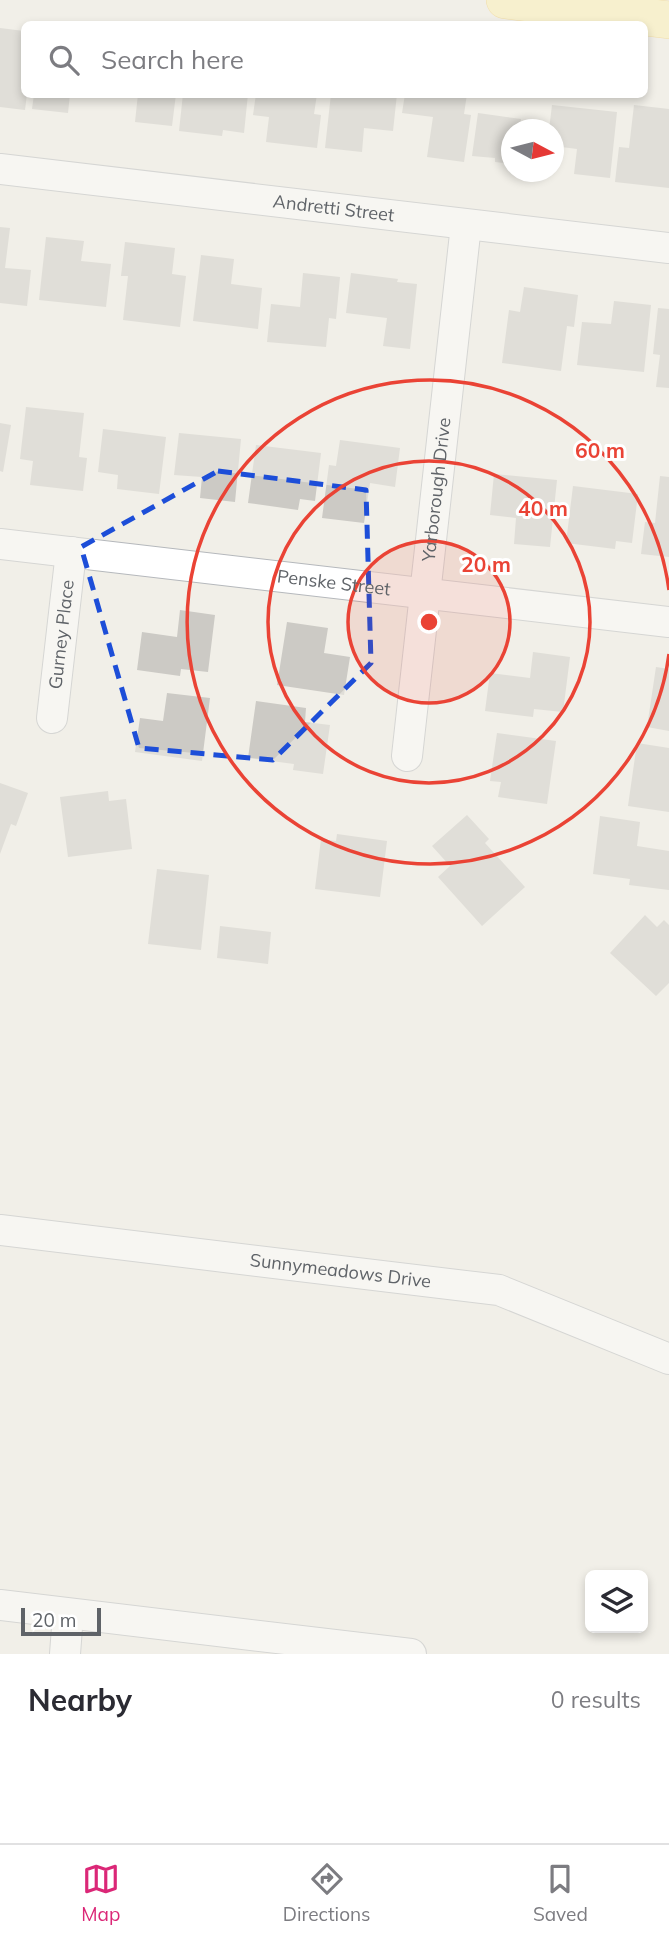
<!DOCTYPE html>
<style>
body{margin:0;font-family:Mulish,sans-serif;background:#f7f7f7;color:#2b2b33}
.controls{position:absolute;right:21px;bottom:21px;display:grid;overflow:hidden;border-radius:10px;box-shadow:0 4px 10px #0003}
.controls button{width:63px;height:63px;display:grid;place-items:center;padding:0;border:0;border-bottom:2px solid #e1e1e2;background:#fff;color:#2b2b33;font:35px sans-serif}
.compass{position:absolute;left:501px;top:119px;width:63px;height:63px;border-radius:50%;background:#fff;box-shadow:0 4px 10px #0003;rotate:97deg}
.scale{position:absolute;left:21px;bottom:18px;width:80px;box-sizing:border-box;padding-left:7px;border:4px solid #5f6368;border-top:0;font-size:19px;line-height:24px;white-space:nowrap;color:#5f6368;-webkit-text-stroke:5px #fff;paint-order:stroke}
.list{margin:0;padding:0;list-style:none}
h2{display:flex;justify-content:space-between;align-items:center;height:91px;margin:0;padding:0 28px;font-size:30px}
h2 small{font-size:23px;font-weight:400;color:#7c7c81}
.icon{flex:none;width:38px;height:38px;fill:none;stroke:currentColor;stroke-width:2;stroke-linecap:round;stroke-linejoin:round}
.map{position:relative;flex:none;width:669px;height:1654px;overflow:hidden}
.search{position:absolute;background:#fff;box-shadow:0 4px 10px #0003;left:21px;right:21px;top:21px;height:77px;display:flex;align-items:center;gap:18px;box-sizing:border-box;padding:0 24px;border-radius:10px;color:#7c7c81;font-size:26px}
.sheet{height:189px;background:#fff}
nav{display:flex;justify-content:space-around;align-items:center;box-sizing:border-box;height:98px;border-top:2px solid #e1e1e2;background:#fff;font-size:19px;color:#7c7c81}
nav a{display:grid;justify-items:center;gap:4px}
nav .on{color:#db2777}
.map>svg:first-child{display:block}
.building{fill:#cccac5}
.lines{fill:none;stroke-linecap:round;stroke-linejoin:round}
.minor-casing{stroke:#b5b8bc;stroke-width:32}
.major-casing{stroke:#f2c960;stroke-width:38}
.minor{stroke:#fff;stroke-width:30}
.major{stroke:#fff2af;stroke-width:37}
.marked{fill:none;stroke:#1d4ed8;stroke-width:5;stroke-dasharray:14 9;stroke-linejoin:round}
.ring{fill:none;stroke:#ea4335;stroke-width:3.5}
.labels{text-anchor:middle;stroke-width:6;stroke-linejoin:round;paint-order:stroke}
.street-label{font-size:18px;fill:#5f6368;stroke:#fff}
.centre{fill:#ea4335;stroke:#fff;stroke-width:3.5}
.ring-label{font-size:21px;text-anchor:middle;font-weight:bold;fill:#ea4335;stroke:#fff;stroke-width:6;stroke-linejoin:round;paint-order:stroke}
</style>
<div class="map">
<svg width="669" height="1654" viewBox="0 0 669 1654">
<rect width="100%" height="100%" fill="#f1efe8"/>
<path class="building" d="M 0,28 L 24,31 L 22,75 L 24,75 L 24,94 L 27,94 L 25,110 L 0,107 Z
M 34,94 L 70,94 L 68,113 L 32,109 Z
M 138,94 L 176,94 L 172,126 L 135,122 Z
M 183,94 L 248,94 L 244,133 L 223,130 L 222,136 L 179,131 Z
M 256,94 L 317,94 L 314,114 L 321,115 L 317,148 L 266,142 L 269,117 L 253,115 Z
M 331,94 L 397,94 L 393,131 L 364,128 L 362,152 L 325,148 Z
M 405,94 L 467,94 L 464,114 L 471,115 L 464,162 L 427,157 L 433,117 L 402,113 Z
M 552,105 L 617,112 L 610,178 L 574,174 L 577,149 L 554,146 L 554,130 L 549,130 Z
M 634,105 L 669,109 L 669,188 L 615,182 L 619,147 L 629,148 Z
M 478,113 L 521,119 L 520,127 L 528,128 L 512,130 L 512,164 L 495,162 L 495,158 L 472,156 Z
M 0,227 L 10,228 L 5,268 L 31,270 L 27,306 L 0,303 Z
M 46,237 L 84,241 L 81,261 L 111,264 L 106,307 L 39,300 Z
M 125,242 L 175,248 L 172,274 L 186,276 L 180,327 L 123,320 L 128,276 L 121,276 Z
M 201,255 L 234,259 L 231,284 L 262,288 L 258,329 L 193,321 Z
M 303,273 L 340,277 L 336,319 L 329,318 L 326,347 L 267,342 L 271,304 L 300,307 Z
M 351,273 L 398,279 L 397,282 L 417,284 L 410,349 L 383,346 L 387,318 L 346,313 Z
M 524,287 L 578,295 L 574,327 L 567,326 L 561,371 L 502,363 L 509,310 L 520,312 Z
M 614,301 L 651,305 L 644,372 L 577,365 L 582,322 L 611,324 Z
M 658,308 L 669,309 L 669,388 L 656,387 L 660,355 L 653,354 Z
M 26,407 L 84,413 L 79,457 L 87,458 L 83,491 L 30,485 L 33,461 L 20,459 Z
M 0,423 L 11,425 L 3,472 L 0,471 Z
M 103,429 L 166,437 L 159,494 L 117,489 L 118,475 L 98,472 Z
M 179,433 L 241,439 L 235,502 L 200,498 L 202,477 L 174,475 Z
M 340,440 L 400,448 L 395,487 L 370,483 L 364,523 L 322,518 L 329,465 L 336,466 Z
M 256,445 L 321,453 L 315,501 L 300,499 L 298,510 L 248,503 Z
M 494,474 L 557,480 L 550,547 L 514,544 L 516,518 L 490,515 Z
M 660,476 L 669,477 L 669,557 L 641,554 L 645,522 L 655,523 Z
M 573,486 L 638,494 L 632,543 L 616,541 L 615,549 L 566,543 Z
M 180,610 L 215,615 L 208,672 L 181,669 L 180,676 L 137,670 L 142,632 L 177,637 Z
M 287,622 L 328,628 L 324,653 L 350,657 L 344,695 L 277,685 Z
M 533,652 L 570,657 L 563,712 L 534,709 L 533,717 L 485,711 L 490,673 L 530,678 Z
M 656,667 L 669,669 L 669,731 L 647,727 Z
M 167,693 L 210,698 L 202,761 L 135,752 L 140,718 L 163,721 Z
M 256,701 L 306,708 L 305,722 L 330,725 L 323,774 L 293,770 L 294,764 L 248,758 Z
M 497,733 L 556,741 L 547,804 L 498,797 L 501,782 L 490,781 Z
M 637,743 L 669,748 L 669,812 L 628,806 Z
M 0,783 L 28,793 L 16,826 L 11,824 L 0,854 Z
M 108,791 L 109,801 L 126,799 L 132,849 L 68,857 L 60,797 Z
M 467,815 L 489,839 L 485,843 L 525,887 L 482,926 L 438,877 L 450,866 L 432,846 Z
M 600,816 L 640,822 L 637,846 L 669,851 L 669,890 L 629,885 L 630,879 L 593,874 Z
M 337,834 L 387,841 L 380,897 L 315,889 L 321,839 L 336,841 Z
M 157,869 L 209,875 L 201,950 L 148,944 Z
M 645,915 L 657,927 L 664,920 L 669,925 L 669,983 L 656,996 L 610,953 Z
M 220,926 L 271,932 L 268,964 L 217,958 Z"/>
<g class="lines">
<defs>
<g id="minor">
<path id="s1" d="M 0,169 L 669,248"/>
<path id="s2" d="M 0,544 L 669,622"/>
<path id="s3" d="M 52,718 L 71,552"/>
<path id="s4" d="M 407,756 L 466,225"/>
<path id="s5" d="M 0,1230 L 499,1290 L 669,1359"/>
<path d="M 0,1605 L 411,1654"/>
<path d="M 65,1654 L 68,1614"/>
</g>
<path id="major" d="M 505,0 L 669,20"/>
</defs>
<use href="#minor" class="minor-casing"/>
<use href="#major" class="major-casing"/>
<use href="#minor" class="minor"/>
<use href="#major" class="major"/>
</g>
<path d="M0 0H669V1654H0ZM 218,471 L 366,490 L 371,663 L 273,760 L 139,748 L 81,547 Z" fill="#f1efe8" fill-opacity=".55" fill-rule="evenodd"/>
<path class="marked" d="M 218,471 L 366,490 L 371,663 L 273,760 L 139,748 L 81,547 Z"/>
<circle cx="429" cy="622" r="81" fill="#ea4335" fill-opacity=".12"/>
<g class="ring">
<circle cx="429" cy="622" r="81"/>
<circle cx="429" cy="622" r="161"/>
<path d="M669 654A242 242 0 1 1 669 590"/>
</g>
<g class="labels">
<g class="street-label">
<text dy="6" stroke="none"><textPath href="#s1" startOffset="336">Andretti Street</textPath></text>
<text dy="6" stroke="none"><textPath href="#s4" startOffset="268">Yarborough Drive</textPath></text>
<text dy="6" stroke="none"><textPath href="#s2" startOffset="336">Penske Street</textPath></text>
<text dy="6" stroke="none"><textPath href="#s3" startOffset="84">Gurney Place</textPath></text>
<text dy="6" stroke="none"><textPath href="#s5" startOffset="343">Sunnymeadows Drive</textPath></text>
</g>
</g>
<circle cx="429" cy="622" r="10" class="centre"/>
<g class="ring-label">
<text x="600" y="458">60 m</text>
<text x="543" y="516">40 m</text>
<text x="486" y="572">20 m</text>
</g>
</svg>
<div class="controls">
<button><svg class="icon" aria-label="layers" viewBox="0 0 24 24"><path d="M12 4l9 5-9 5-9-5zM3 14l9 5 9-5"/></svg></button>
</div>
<svg class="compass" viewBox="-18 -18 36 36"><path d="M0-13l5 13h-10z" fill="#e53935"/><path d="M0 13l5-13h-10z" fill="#7c7c81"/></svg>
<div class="scale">20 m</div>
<div class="search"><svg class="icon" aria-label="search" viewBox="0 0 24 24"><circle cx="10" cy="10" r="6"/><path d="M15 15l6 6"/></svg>Search here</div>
</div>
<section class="sheet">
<h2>Nearby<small>0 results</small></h2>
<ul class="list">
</ul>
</section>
<nav>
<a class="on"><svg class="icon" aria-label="map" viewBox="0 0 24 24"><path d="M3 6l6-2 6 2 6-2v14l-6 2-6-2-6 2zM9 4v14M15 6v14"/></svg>Map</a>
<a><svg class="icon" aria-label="directions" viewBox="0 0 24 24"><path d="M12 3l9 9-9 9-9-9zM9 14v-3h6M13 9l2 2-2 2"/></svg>Directions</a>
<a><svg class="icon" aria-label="saved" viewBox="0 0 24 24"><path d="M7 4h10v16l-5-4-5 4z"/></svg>Saved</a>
</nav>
